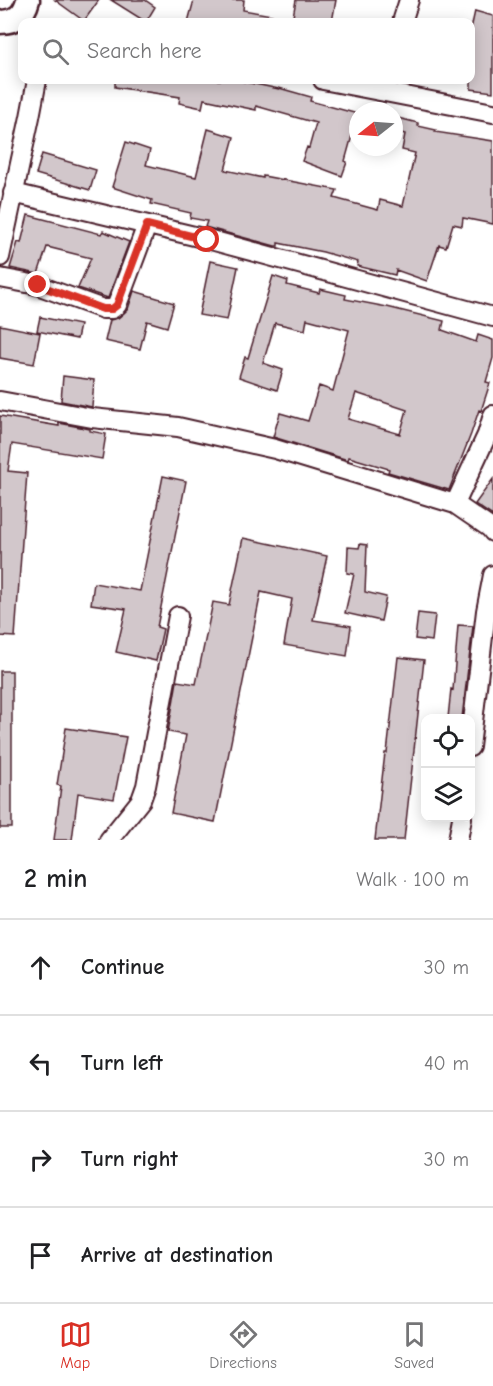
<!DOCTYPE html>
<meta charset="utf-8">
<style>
body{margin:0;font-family:"Comic Neue",sans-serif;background:#f6f6f6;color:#202124}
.controls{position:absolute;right:18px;bottom:18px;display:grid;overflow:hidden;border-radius:12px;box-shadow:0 3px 15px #0003}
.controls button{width:54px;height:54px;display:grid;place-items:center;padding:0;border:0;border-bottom:2px solid #e0e0e0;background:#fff;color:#202124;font:30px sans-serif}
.compass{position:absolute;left:349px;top:102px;width:54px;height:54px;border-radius:50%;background:#fff;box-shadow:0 3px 15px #0003;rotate:253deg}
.stop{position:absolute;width:18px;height:18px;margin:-14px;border:4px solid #d93025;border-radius:50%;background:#fff}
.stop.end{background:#d93025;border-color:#fff;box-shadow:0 2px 6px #0008}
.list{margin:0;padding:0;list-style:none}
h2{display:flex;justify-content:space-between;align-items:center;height:78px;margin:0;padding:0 24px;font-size:26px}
h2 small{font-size:20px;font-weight:400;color:#757577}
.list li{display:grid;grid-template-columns:39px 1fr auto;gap:18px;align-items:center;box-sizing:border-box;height:96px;padding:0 24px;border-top:2px solid #e0e0e0}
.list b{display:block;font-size:22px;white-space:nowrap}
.list em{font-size:20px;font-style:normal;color:#757577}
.icon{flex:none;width:33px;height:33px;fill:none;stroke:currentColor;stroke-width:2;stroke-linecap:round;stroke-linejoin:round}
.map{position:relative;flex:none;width:493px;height:840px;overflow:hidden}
.search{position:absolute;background:#fff;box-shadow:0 3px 15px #0003;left:18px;right:18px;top:18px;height:66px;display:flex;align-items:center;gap:15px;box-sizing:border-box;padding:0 21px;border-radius:12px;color:#757577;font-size:22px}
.sheet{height:462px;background:#fff}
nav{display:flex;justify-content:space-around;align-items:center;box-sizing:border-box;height:84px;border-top:2px solid #e0e0e0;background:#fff;font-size:16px;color:#757577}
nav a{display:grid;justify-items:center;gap:3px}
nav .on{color:#d93025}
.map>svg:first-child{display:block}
.building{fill:#d2c7cb;stroke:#4a1f2b;stroke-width:1.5;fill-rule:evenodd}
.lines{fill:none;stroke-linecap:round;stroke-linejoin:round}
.minor-casing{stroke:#4a1f2b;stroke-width:22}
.tertiary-casing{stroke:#4a1f2b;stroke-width:27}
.minor{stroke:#fff;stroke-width:18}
.tertiary{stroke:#fff;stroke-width:22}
.route{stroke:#d93025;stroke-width:8}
</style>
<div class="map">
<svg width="493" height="840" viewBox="0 0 493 840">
<rect width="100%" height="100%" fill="#fff"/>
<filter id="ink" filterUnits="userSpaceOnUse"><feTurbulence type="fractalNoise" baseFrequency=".0167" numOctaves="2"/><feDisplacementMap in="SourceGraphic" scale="12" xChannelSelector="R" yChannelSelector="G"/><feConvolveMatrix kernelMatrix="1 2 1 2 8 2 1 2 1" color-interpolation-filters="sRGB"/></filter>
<g filter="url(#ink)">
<path class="building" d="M 55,0 L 99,0 L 84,21 Z
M 111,0 L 145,0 L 155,7 L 146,22 Z
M 194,0 L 244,0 L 243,10 L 272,15 L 271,22 L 188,22 Z
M 296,0 L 336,0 L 332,22 L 292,22 Z
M 475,11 L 493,16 L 493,92 L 471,89 L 471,29 Z
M 115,80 L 236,80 L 279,89 L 279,88 L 311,97 L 310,101 L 358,114 L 345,161 L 347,162 L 342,176 L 302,161 L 307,147 L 309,148 L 316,123 L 256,106 L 256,110 L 204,99 L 202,108 L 179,103 L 180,97 L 115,87 Z
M 394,117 L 418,123 L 418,126 L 436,130 L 435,132 L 493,141 L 493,224 L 463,218 L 462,226 L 453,224 L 446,247 L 439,245 L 427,281 L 396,270 L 395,275 L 357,266 L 358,262 L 323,252 L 278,243 L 278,246 L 275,246 L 205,227 L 207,221 L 190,218 L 191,213 L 151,204 L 152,200 L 112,187 L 126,142 L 150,150 L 146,165 L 196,177 L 208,129 L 234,137 L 225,170 L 263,178 L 263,176 L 337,190 L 334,198 L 378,210 L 380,200 L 403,206 L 415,153 L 402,150 L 405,134 L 394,131 Z
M 42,154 L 96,170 L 90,190 L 36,174 Z
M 28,215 L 101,234 L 103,231 L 129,242 L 108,298 L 78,288 L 91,258 L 47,247 L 38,274 L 10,268 L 18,242 L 21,243 Z
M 210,261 L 238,267 L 227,320 L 199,315 Z
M 273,276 L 288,281 L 287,285 L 319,293 L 320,289 L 346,295 L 345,299 L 387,307 L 444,321 L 442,330 L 476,342 L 478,335 L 493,340 L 493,358 L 486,382 L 490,383 L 481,411 L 479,410 L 471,434 L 449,490 L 388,472 L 389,469 L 349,457 L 348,460 L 273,437 L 280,413 L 308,421 L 319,386 L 333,391 L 349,330 L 307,319 L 305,330 L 275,323 L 263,363 L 283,370 L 277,390 L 239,377 L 245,357 L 248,358 ZM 356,393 L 407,410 L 400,434 L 348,419 Z
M 134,291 L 174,303 L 167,327 L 147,321 L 140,349 L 105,341 L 110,320 L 118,318 L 124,313 L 128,309 Z
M 40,317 L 80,325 L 77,339 L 37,331 Z
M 0,325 L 40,333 L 34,364 L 0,358 Z
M 63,376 L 94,380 L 92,407 L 61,401 Z
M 0,416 L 59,426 L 59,423 L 90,429 L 90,431 L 106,434 L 102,459 L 12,444 L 8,471 L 27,473 L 15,637 L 0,636 Z
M 163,476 L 186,481 L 157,627 L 163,629 L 156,661 L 116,652 L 126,609 L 91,604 L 94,583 L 140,591 Z
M 493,479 L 493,516 L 475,504 Z
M 243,538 L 327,556 L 313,620 L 351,626 L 347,656 L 284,645 L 292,599 L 261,592 L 215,822 L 171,813 L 186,735 L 168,732 L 177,681 L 196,684 L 213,602 L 229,605 Z
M 360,544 L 367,545 L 365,592 L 386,597 L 381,621 L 345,613 L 354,574 L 347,573 L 348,547 L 359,548 Z
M 418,613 L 435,615 L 432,641 L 415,639 Z
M 458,625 L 473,626 L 462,718 L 448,718 L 451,689 L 453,690 Z
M 398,657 L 424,660 L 404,840 L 375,840 L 385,753 L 387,753 Z
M 0,671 L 12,671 L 12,828 L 0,828 Z
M 66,728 L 126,737 L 114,799 L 78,793 L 72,840 L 54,840 L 61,786 L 57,785 Z"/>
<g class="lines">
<defs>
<path id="minor" d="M 402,22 L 409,0
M 323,80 L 493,113
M 13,193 L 207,239 L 493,317
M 0,257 L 30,117 L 37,80
M 0,278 L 37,285 L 103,309 L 112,309 L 117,305 L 147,225
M 0,401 L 92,418 L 178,427 L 275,449 L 455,504 L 490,528 L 493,532
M 455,504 L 487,435 L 493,415
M 470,747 L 486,611 L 493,575
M 109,840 L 141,800 L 146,786 L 178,616
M 458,840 L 462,818"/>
<path id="tertiary" d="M 0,22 C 16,22 24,15 28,0"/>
</defs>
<use href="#minor" class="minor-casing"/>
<use href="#tertiary" class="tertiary-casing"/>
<use href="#minor" class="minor"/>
<use href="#tertiary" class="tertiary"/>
</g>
</g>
<g class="lines" filter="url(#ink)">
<path class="route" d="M 38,285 L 103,309 L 112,309 L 117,305 L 147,225 L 207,240"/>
</g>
</svg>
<div class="controls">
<button><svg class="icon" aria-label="locate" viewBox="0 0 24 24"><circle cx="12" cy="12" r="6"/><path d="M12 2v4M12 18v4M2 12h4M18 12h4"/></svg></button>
<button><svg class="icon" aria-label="layers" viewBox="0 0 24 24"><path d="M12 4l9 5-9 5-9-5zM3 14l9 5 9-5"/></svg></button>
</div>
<svg class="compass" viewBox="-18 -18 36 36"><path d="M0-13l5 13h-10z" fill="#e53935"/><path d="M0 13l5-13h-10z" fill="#757577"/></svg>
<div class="stop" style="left:207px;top:240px"></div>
<div class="stop end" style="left:38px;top:285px"></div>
<div class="search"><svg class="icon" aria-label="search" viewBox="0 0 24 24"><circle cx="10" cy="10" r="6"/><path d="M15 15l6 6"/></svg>Search here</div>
</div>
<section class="sheet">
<h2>2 min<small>Walk · 100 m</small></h2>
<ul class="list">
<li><svg class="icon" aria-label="ahead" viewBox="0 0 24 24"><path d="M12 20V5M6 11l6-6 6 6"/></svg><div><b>Continue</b></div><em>30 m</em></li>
<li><svg class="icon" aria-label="left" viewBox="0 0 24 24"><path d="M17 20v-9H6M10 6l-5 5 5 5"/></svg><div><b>Turn left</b></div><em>40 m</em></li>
<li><svg class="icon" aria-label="right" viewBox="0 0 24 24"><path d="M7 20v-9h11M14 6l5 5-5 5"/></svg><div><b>Turn right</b></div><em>30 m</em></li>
<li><svg class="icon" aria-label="arrive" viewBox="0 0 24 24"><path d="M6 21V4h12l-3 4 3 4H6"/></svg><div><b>Arrive at destination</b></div></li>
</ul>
</section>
<nav>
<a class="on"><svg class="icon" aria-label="map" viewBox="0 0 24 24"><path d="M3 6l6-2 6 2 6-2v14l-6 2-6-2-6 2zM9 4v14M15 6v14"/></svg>Map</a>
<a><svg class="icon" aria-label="directions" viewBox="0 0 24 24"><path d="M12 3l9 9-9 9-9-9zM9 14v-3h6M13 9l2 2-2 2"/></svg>Directions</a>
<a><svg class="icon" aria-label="saved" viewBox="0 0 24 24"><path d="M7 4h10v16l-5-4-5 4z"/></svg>Saved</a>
</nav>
